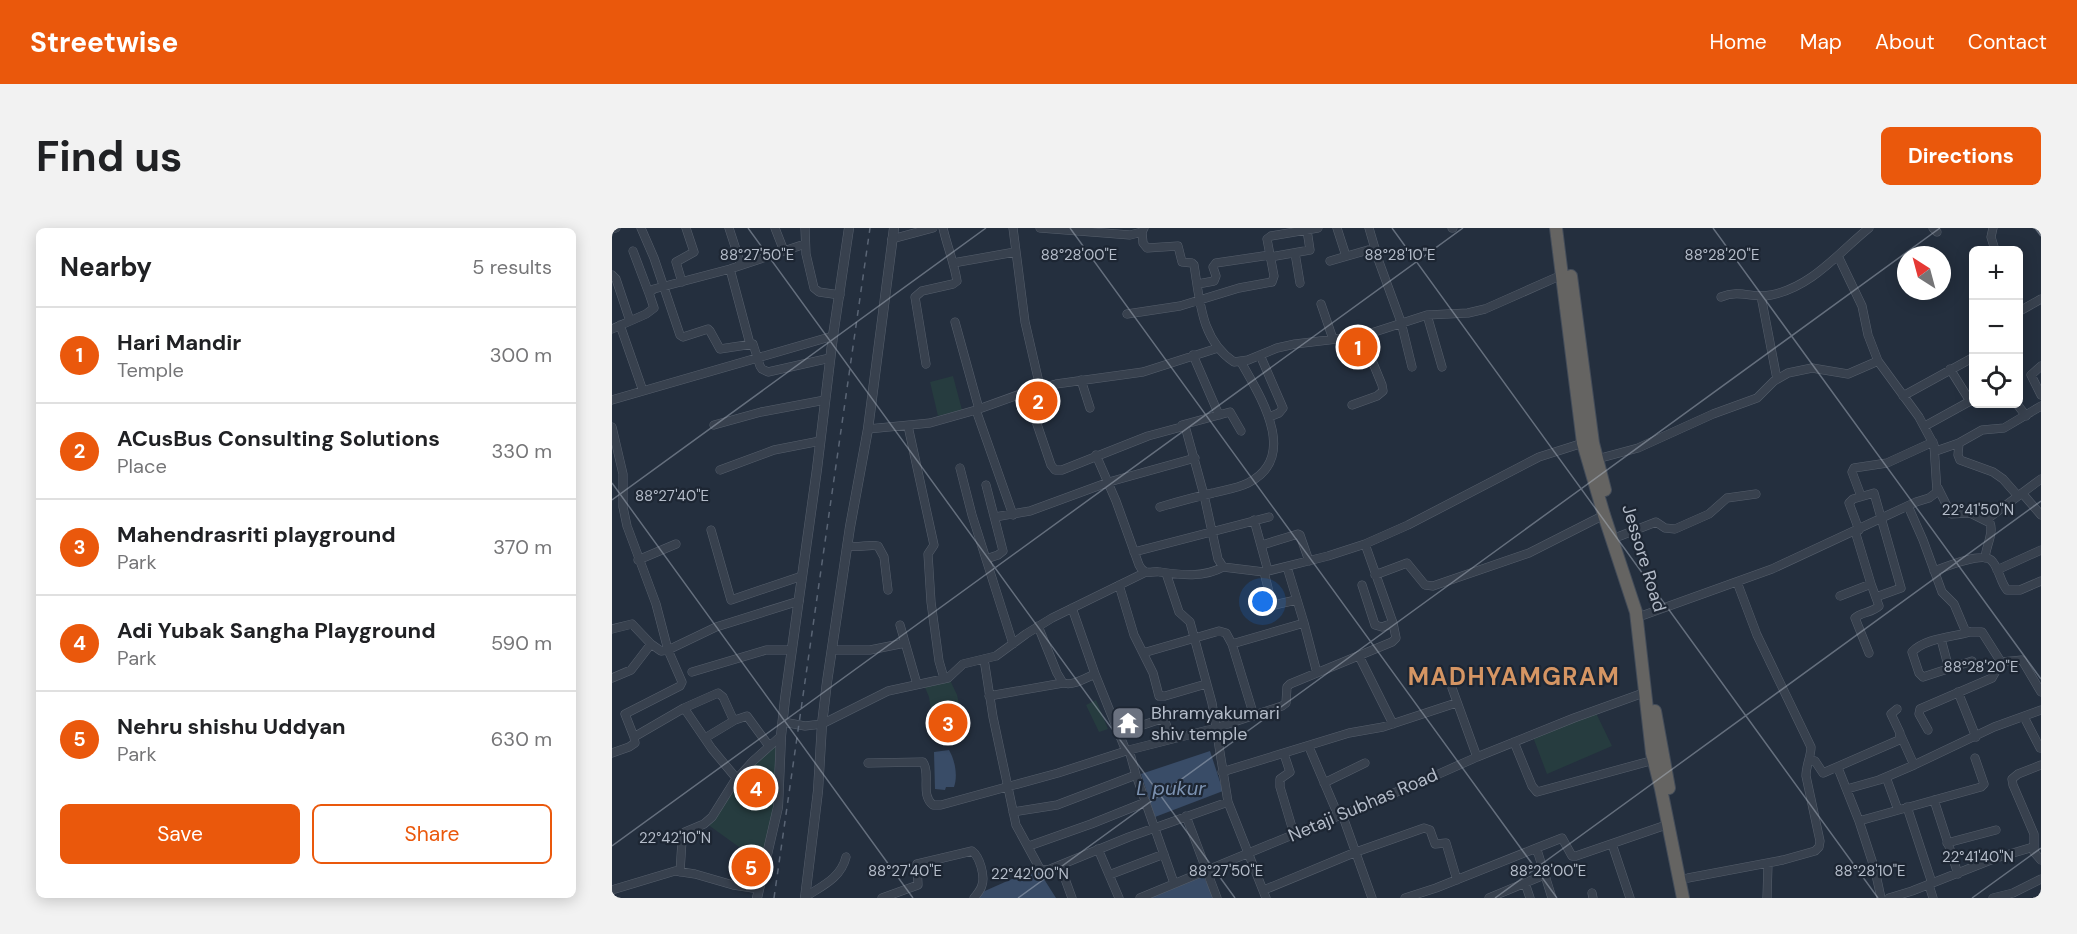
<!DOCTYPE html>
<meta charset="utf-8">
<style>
body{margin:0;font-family:"DM Sans",sans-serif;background:#f2f2f2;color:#202124}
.controls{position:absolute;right:18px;top:18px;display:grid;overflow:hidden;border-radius:9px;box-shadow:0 3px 15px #0003}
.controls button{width:54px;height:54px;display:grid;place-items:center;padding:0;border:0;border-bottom:2px solid #e0e0e0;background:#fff;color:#202124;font:30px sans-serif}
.compass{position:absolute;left:1285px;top:18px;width:54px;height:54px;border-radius:50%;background:#fff;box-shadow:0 3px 15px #0003;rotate:324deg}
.you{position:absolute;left:651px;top:374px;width:21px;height:21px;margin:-15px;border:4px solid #fff;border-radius:50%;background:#1a73e8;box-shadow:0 0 0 9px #1a73e833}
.badge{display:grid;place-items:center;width:39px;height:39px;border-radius:50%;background:#ea580c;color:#fff;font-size:20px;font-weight:700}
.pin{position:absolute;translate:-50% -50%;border:3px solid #fff;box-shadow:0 2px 6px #0006}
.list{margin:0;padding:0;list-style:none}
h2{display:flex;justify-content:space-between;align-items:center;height:78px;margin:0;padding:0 24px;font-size:26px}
h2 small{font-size:20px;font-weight:400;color:#757577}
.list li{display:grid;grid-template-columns:39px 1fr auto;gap:18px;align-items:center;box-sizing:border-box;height:96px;padding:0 24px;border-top:2px solid #e0e0e0}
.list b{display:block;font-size:22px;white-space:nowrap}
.list p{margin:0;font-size:20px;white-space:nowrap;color:#757577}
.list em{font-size:20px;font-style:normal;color:#757577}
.actions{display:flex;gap:12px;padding:18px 24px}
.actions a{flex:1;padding:14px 0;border:2px solid #ea580c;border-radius:9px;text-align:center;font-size:21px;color:#ea580c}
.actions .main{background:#ea580c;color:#fff}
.icon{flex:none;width:33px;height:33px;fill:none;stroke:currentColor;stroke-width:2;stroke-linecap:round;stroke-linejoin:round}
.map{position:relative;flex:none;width:1429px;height:670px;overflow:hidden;border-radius:9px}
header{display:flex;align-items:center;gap:36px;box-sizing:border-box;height:84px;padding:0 30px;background:#ea580c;color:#fff}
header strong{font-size:28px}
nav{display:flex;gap:33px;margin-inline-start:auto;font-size:21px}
.intro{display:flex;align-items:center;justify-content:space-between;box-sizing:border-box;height:144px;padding:0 36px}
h1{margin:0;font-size:42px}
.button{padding:15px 27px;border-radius:9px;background:#ea580c;color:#fff;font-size:21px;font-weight:700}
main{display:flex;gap:36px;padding:0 36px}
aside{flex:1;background:#fff;border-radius:9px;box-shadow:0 3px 15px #0003}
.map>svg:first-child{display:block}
.green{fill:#263c3f}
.water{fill:#394c67}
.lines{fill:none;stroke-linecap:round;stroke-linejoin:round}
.minor-casing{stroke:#565f6c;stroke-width:9}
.tertiary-casing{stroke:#565f6c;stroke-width:10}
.trunk-casing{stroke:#434c59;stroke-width:14}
.minor{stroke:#38414e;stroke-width:8}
.tertiary{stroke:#38414e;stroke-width:9}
.trunk{stroke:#656462;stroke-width:12}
.rail{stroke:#5a6575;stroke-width:1.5;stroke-dasharray:6 6;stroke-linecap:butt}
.ticks{fill:none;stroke:#b4bcc9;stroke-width:1.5;stroke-opacity:0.45}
.labels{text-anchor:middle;stroke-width:4.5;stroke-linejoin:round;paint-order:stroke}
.street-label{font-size:18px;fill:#b4bcc9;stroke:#1d2633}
.poi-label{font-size:18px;fill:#b4bcc9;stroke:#1d2633;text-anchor:start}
.water-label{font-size:20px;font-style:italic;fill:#7c92b1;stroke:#1d2633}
.district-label{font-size:24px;font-weight:bold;letter-spacing:1.5px;fill:#d59563;stroke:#1d2633}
.ticks-label{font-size:15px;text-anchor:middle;fill:#b4bcc9;stroke:#1d2633;stroke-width:4.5;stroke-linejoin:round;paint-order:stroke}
</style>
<header>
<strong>Streetwise</strong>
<nav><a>Home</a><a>Map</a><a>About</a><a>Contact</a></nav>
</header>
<div class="intro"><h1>Find us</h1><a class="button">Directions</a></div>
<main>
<aside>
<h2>Nearby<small>5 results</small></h2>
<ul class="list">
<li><span class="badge">1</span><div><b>Hari Mandir</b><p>Temple</p></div><em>300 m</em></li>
<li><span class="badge">2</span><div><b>ACusBus Consulting Solutions</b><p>Place</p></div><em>330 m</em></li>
<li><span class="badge">3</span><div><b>Mahendrasriti playground</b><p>Park</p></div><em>370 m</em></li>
<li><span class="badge">4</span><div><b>Adi Yubak Sangha Playground</b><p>Park</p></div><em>590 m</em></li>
<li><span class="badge">5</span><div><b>Nehru shishu Uddyan</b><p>Park</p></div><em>630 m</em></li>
</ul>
<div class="actions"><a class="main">Save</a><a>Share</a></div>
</aside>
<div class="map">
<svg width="1429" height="670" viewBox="0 0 1429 670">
<rect width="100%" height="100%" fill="#242f3e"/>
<path class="green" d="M 341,148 L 350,182 L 326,188 L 318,154 Z
M 338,452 L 345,467 L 355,509 L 324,512 L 317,469 L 312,457 Z
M 484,472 L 496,501 L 487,504 L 474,477 Z
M 984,485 L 1000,518 L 935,546 L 921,509 Z
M 167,511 L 165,567 L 147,661 L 121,657 L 131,619 L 127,619 L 95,596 L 127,553 Z"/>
<path class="water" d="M 337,522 C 343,532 346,548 342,559 L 334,559 L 333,562 L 323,561 L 322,524 Z
M 598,523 L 611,563 L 543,589 L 529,546 Z
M 425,640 L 444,670 L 367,670 L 366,666 Z
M 591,647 L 602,670 L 537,670 Z"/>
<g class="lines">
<defs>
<path id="minor" d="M 29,0 L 42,30 L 68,107 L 71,109 L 96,101 L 98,103 L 108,121 L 141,116 L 148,138 L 150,141 L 156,144 L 218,130
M 117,0 L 129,37
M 163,0 L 172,23
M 193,0 L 194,26 L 202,60 L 207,64 L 228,67
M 401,0 L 413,94 L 428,159
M 428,0 L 518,7 L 530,4 L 532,0
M 725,0 L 734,28
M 757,0 L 766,31 L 789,94 L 800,139
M 840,0 L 841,0
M 1321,0 L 1325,4
M 1381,0 L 1379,9 L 1383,22
M 0,1 L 4,0
M 530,4 L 531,15 L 535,20 L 566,18 L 570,34 L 580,35 L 582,37 C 588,73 589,112 622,134 L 636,132 L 665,120 L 683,116 L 750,108 L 815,87 L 856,85 L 873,81 L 952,46
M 280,11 L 321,0
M 21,23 L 38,68
M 683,25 L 688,55
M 658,29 L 698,22 L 695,2
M 718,33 L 763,20
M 341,35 L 403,24
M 118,41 L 138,116
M 0,47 L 4,51 L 18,93
M 70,54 L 64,34 L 82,24 L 74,0
M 586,56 L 602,53 L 604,48 L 601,39 L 604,35 L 658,27
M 1149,68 L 1165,151
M 1109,69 C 1129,61 1140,71 1159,67 C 1200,59 1226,25 1257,0
M 709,76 L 721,111
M 1406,84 L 1429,71
M 515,86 L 568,78 L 627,60 L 660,54 L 662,48 L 655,11 L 659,8 L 706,0
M 815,87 L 830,139
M 343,94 L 367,181
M 8,97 L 31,163
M 0,101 L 34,86 L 42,80 L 37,65 L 42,61 L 118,41 L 193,16
M 581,127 L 607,187
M 648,127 L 671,180 L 667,185 L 657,189
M 314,136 L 303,69 L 310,63 L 341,56 L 345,53 C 342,34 335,18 331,0
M 1429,138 L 1419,147 L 1429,167
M 1338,141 L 1358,173
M 469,152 L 478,180
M 414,164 L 444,156 L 531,144 L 606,120
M 1291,168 L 1362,129
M 0,172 L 221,108
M 1405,176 L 1414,188
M 740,177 L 765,168 L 771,163 L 770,157 L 750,108
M 364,182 L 401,287
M 102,197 L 149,184 L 213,172
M 570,197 L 618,184 L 629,203
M 296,198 L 322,317 L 316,326 L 319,374 L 327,433 L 332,450
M 1313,198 L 1362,171
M 0,199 L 11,246 L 11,279 L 15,298 L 44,376 L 56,422 L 70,454 L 68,458 L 13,486 L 22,509 L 72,480 L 106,465 L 111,469 L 121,491 L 123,492 L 135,488 L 157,518
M 256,201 L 318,195 L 364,182 L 414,164 L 439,237 L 443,242 L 450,242 L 536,208 L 573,198 L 592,267 L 606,331 L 611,339 L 652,344 L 716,328 L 753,316 L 796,297 L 927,229 L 971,215
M 1347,215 L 1346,227 L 1348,232 L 1381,244 L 1391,251 L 1406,268
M 1324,223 L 1347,215 L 1370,202 L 1392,200 L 1429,178
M 484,227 L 504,273 L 527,337 C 528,339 531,343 534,344 C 538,345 544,343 548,344 C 570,347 591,350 611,339
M 985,231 L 1026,220 L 1101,186 L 1145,170 L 1162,153 L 1176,145 L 1200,140 L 1236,146 L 1266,133
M 348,240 L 360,287 L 401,416
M 108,242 L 162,222 L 208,213
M 1326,260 L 1339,286 L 1358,285 L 1378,295 C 1382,305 1374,318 1373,330
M 1410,265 L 1429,287
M 1249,268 L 1240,244 L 1242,240 L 1275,235 L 1321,214
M 1296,278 L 1311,312 L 1330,364 L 1342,376 L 1353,402 L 1358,404 L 1370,404 L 1389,434 L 1410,432 L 1429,464
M 548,279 C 565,274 583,269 601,265 C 613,262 626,260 636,255 C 688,229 648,168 629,134
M 383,289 L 418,283 L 497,254 L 583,230
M 642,292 L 656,343
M 1374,292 L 1429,251
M 99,302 L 119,372 L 190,348
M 1247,302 L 1237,275 L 1241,271 L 1262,265 L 1289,360 L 1264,369
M 1008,308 L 1044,294 L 1053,300 L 1063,301 L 1097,286 L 1115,270 L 1144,266
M 650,317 L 686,306 L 688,307 L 697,333
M 236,318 C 246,320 258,316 266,318 L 272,329 L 276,362
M 522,324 L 657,289
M 374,331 L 386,327 L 391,323 L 374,257
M 26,332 L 64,316
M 675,339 L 692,395 L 705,445
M 1385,342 L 1429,322
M 1322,343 C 1333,339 1369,324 1379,332 C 1387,339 1388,354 1395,362 L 1408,362 L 1429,353
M 652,344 L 660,376 L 662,377 L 684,372
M 554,345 L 567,384 L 578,394 L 600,475 L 616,574 L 654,670
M 763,347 L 795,335 L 813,357 L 821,358 L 917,325 L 992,287
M 507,357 L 522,407 L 541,445 L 547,468 L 553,468 L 594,456
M 750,357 L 763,397 L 770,399 L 781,395
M 1228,368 L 1259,356 L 1243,303
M 460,380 L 483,446 L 514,523
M 1032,387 L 1160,341 L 1304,274 L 1317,270 L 1325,264 L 1322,217 L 1307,189 L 1266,133 L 1256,107 L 1250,78 L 1226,28
M 288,397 L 305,456
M 426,398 L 445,445 L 451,455 C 462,458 473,450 483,446
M 0,401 L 20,396 L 39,416 L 49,423 L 56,422 L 104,399 L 187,373
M 1358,404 C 1341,409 1313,410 1300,424 L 1307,445 L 1311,449 L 1360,433
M 1329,411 L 1337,441
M 620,416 L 642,488
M 220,422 L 258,422 L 293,415
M 531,425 L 607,403 L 614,405 L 620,416 L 692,395
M 1257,425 L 1243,390 C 1249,384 1260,385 1267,378 L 1259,356
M 747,428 L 781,496
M 372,431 L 381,489 L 404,597 L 428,641 L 436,642 L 517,609 L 616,574
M 80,444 L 154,422 L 179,422
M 0,450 L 19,442 L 39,416
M 840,460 L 865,529
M 1346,464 L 1364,509
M 377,468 L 451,455
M 72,480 L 100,521 L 125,551
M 1412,489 L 1428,520
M 171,494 L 193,498 L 210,496 L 276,463 L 336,450 L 351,436 L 384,428 L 414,406 L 440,390 L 534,344
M 1316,502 L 1307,486 L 1308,481 L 1380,450 L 1389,434
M 507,505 L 549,491 L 554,496 L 559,511
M 93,510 L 123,492
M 902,514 L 920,558 L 925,564 L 1042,532
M 697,519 L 726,587
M 0,525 L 17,519 L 23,515 L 22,509
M 672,526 L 678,544 L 668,551 L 668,559 L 682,606
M 1197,532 L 1203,533 L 1211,545 L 1287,512 L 1288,505 L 1279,486 L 1285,481
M 256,535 L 311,534 C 319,547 308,567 321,577 L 329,577 L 446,545 L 517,522 L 604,500 L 670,478 L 674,475 L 675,459 L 678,456 L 780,414 L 784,410 L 781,395 L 753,316
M 1302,537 L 1382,499 L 1429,482
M 1429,537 L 1406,546 L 1400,551 L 1401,557 L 1422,606 L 1422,624 L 1429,632
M 1226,540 L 1247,593 L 1263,642 L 1269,670
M 610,544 L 737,505 L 771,499 L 844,475
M 524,547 L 562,655
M 1274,549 L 1286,582
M 712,555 L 753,535
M 1235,561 L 1267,552 L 1302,537 L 1289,508
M 1322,572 L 1346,646
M 1295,579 L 1320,655
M 401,584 L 445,577 L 524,547 L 517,522
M 730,586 L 760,670
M 574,588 L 605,670
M 1247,593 L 1369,559 L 1372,556 L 1363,530
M 1335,615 L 1384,602
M 1000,616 L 1018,670
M 417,618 L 479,596 L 534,574
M 486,621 L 507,670
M 922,621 L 950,610 L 960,628 L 964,628 L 1057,596
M 448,637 L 460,670
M 68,644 L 70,613 L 73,604 L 92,596 L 100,589 L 122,554 L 141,533 L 169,508
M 497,647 L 552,626
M 1076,650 L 1171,632 L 1203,623 L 1207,619 L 1208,613 L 1194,548 C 1194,537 1199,529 1199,519 L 1145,407 L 1125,354
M 913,655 L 918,670
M 1317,657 L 1321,670
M 0,662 L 63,643 L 83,646 L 121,657 L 147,661
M 652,662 L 744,624 L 812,600 L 818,602 L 823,616 L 834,615 L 845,652
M 980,665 L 981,670
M 193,669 C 210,658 229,650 234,629
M 270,670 L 306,657 L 305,636 L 360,623 C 368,629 373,648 370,657 C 369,662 365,666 362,670
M 528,670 L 811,553 L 865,529 L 962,490 L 1034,464
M 793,670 L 824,660 L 922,621 L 926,625 L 940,670
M 877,670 L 932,647
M 1155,670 L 1156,636
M 1277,670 L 1300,663 L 1384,630 L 1421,619
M 1381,670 L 1401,665 L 1429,651"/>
<path id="tertiary" d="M 145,670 L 166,579 L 169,508 L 173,471 L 205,241 L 221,108 L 237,0
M 193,670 L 206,563 L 210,496 L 215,454 L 238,299 L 256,201 L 282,0"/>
<path id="trunk" d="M 944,0 L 971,215 L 992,287 L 1024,384 L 1040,525 L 1049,561 L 1071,670
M 959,48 L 981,215 L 993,262
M 1043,483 L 1057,560"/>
</defs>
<use href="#minor" class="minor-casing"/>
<use href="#tertiary" class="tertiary-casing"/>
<use href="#trunk" class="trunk-casing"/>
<use href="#minor" class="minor"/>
<use href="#tertiary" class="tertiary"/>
<use href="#trunk" class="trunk"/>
<path class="rail" d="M 162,670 L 258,0"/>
</g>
<path class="ticks" d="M 136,0 L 623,670M 458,0 L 945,670M 780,0 L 1266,670M 1101,0 L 1429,451M 1423,0 L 1429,8M 0,255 L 301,670M 0,272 L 374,0M 0,618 L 851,0M 406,670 L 1328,0M 883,670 L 1429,273M 1360,670 L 1429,620"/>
<defs>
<symbol id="temple-square" viewBox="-11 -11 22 22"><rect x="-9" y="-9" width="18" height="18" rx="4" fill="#6b7280" stroke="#1d2633"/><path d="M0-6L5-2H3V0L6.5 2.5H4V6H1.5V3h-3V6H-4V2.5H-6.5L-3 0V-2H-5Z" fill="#fff"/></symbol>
</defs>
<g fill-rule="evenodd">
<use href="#temple-square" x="497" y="476" width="38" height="38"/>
</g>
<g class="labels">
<g class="street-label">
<text transform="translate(1032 330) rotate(73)" y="6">Jessore Road</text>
<text transform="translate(751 577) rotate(-23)" y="6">Netaji Subhas Road</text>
</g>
<g class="poi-label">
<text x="539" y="491">Bhramyakumari<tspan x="539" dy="21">shiv temple</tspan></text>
</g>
<g class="water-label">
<text x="559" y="567">L pukur</text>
</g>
<g class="district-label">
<text x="902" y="457">MADHYAMGRAM</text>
</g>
</g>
<g class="ticks-label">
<text x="145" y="32">88°27'50"E</text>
<text x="467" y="32">88°28'00"E</text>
<text x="788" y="32">88°28'10"E</text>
<text x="1110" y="32">88°28'20"E</text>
<text x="60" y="273">88°27'40"E</text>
<text x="1366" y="287">22°41'50"N</text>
<text x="1369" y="444">88°28'20"E</text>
<text x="63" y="615">22°42'10"N</text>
<text x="1366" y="634">22°41'40"N</text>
<text x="293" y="648">88°27'40"E</text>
<text x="614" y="648">88°27'50"E</text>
<text x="936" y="648">88°28'00"E</text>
<text x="1258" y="648">88°28'10"E</text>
<text x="418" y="651">22°42'00"N</text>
</g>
</svg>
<div class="controls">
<button>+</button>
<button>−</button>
<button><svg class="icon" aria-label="locate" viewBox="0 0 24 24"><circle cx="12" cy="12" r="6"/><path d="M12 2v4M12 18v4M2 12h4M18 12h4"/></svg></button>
</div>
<svg class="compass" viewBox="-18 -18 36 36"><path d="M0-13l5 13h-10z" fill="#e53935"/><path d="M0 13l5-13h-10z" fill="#757577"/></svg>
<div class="you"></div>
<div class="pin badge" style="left:746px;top:119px">1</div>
<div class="pin badge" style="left:426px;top:173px">2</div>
<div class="pin badge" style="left:336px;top:495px">3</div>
<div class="pin badge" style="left:144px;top:560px">4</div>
<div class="pin badge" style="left:139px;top:639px">5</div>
</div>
</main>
